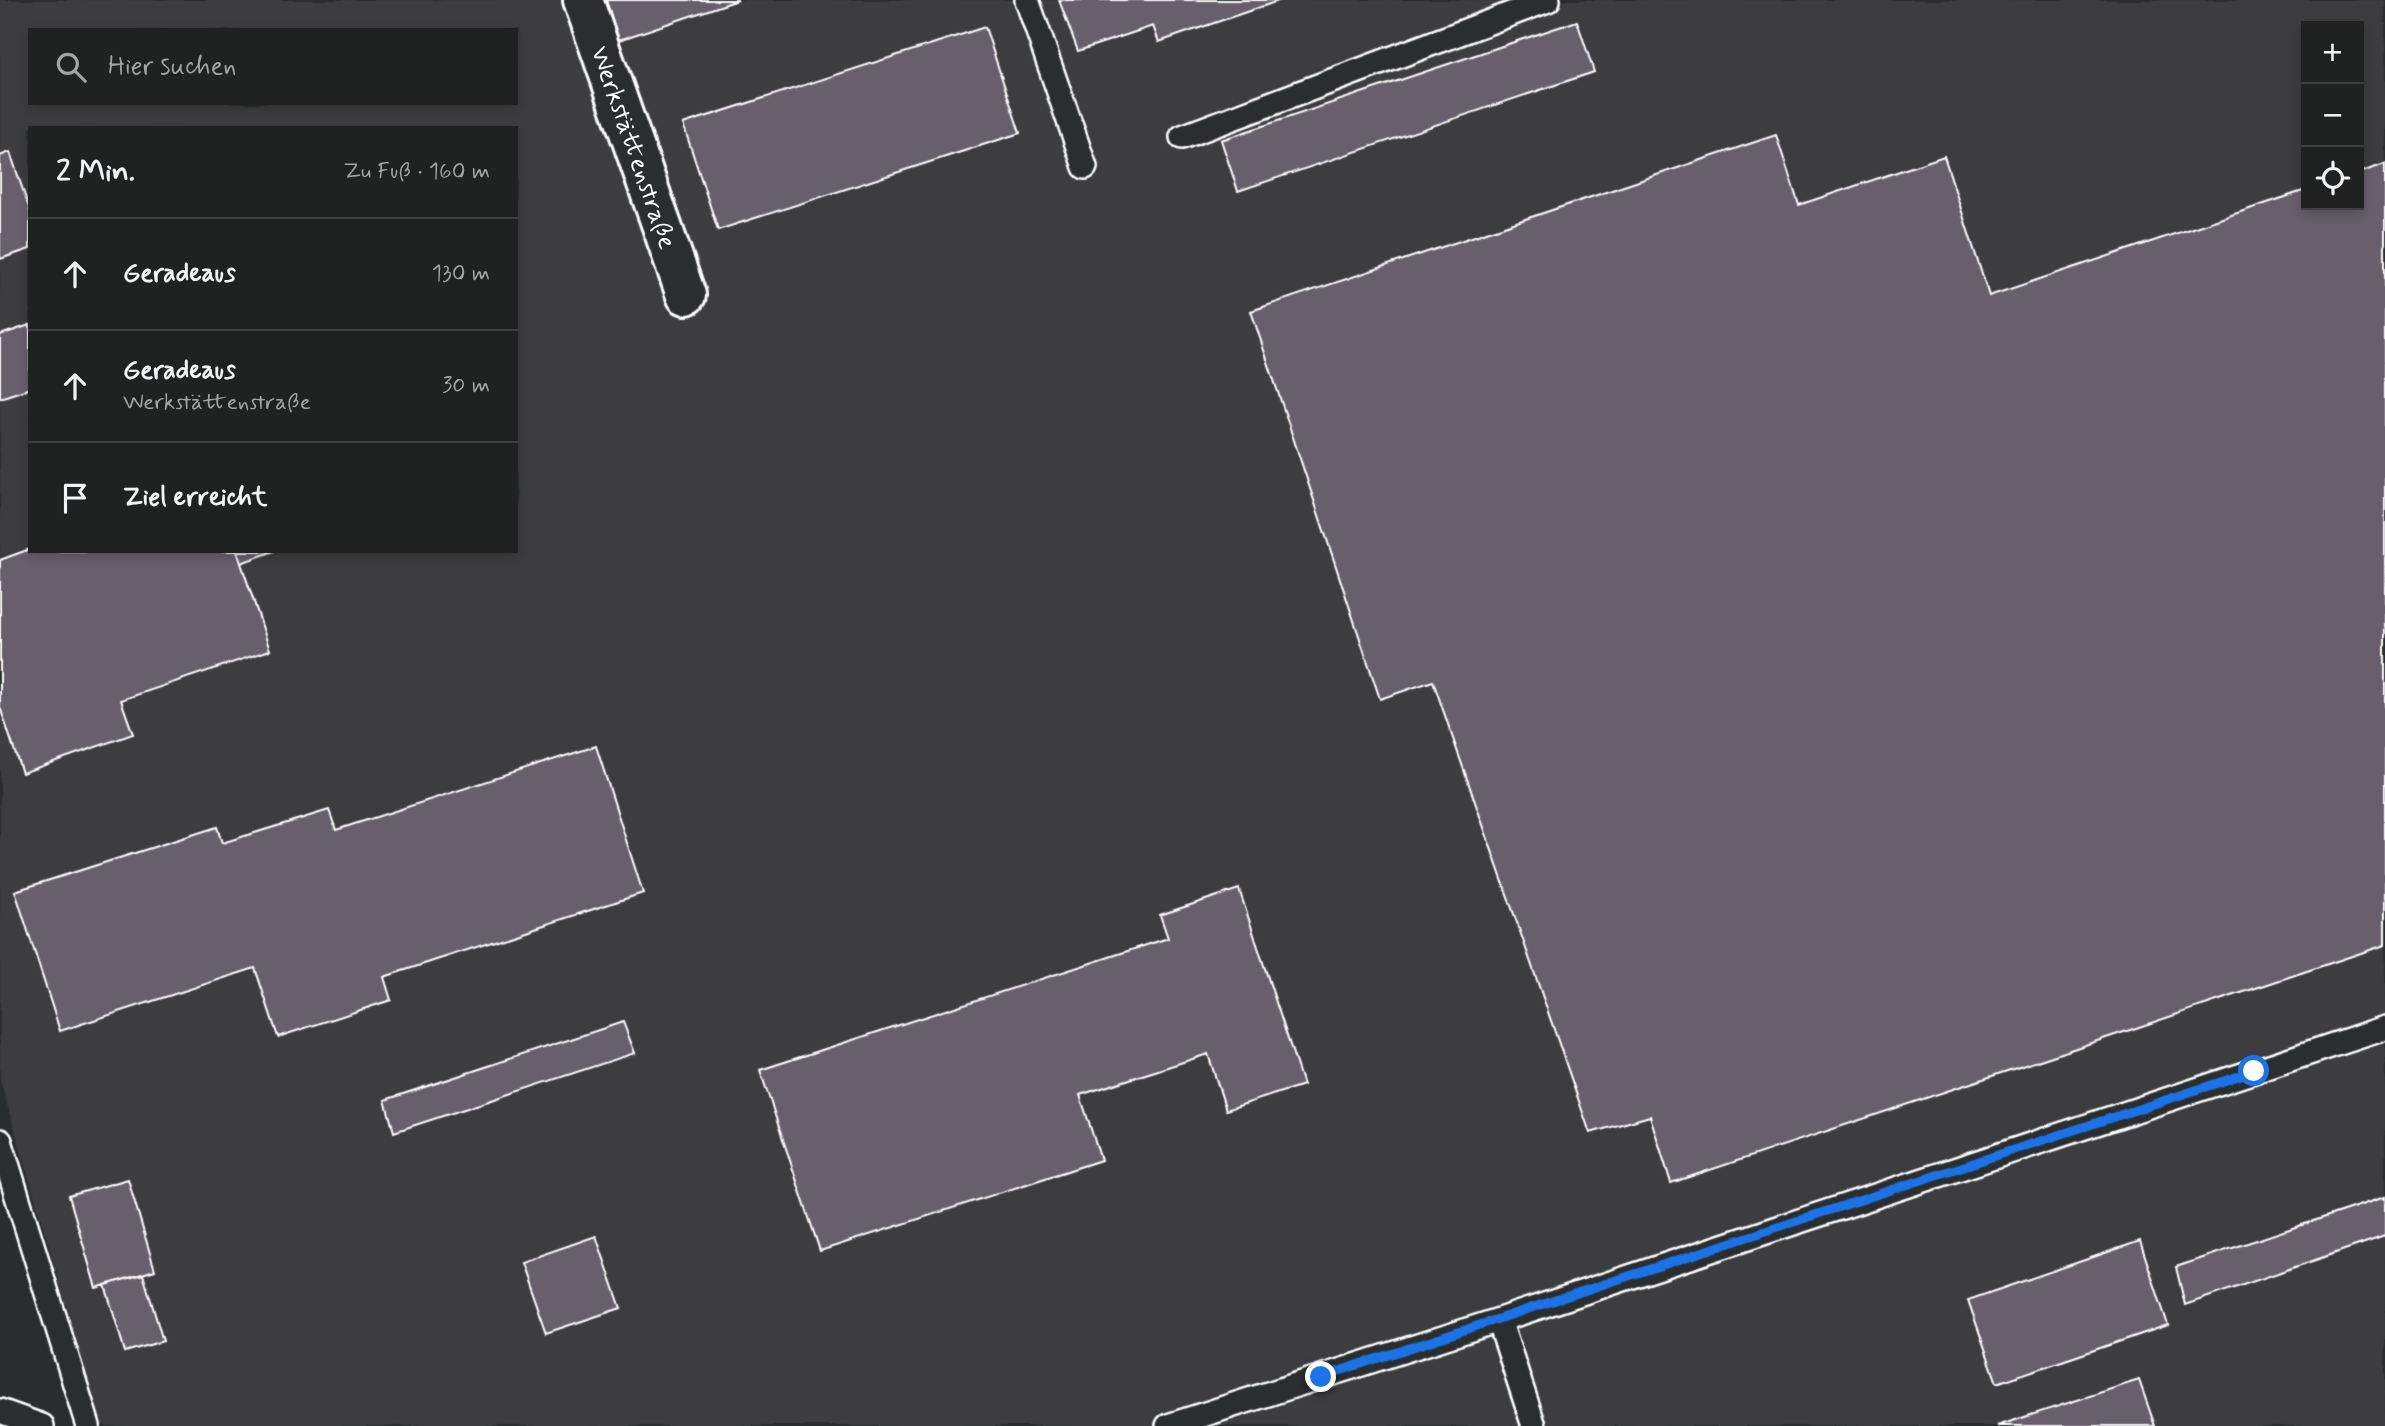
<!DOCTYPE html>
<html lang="de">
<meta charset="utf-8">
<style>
body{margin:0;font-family:Mynerve,sans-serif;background:#2d2f2f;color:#f1f3f6}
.controls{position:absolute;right:21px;top:21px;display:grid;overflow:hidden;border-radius:0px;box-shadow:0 4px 10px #0003}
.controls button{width:63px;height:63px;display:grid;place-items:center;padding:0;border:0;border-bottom:2px solid #3d3f40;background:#202222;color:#f1f3f6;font:35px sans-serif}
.stop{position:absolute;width:21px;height:21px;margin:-16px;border:5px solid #1a73e8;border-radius:50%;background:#fff}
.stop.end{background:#1a73e8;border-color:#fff;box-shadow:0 2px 7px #0008}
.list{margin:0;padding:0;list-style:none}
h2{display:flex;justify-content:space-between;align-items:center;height:91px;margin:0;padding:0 28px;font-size:30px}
h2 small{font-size:23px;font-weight:400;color:#a2a4a5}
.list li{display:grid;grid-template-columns:46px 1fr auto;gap:21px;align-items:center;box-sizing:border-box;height:112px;padding:0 28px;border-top:2px solid #3d3f40}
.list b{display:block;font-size:26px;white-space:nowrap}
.list p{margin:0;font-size:23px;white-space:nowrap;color:#a2a4a5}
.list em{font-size:23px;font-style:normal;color:#a2a4a5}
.icon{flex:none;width:38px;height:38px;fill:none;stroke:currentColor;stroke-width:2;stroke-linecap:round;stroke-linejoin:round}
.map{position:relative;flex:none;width:2385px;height:1426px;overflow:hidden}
.search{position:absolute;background:#202222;box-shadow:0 4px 10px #0003;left:28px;top:28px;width:490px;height:77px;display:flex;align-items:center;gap:18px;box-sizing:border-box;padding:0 24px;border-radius:0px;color:#a2a4a5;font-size:26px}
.panel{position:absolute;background:#202222;box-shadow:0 4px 10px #0003;left:28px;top:126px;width:490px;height:427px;border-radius:0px}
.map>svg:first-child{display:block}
.built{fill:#3d3c41;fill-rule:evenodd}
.building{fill:#685e6d;stroke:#fff;stroke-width:2}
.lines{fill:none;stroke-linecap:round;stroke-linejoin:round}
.service-casing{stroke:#fff;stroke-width:28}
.minor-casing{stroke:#fff;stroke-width:44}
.service{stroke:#2a2d2e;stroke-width:23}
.minor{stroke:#2a2d2e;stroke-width:38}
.route{stroke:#1a73e8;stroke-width:9}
.labels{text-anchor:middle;stroke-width:5;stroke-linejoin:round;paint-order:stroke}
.street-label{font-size:26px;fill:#fff;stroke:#2a2d2e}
</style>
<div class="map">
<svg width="2385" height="1426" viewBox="0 0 2385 1426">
<rect width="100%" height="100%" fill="#2a2d2e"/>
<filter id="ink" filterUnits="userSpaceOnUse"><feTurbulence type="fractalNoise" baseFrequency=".0143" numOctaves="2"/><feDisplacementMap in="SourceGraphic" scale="14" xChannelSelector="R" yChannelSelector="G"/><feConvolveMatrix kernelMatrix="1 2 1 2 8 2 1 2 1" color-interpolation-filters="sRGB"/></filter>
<g filter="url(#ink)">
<path class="built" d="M 0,0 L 2385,0 L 2385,1426 L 102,1426 L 0,1080 ZM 2306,26 L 2359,26 L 2359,205 L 2306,205 ZM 30,30 L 516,30 L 516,103 L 30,103 ZM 30,128 L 516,128 L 516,551 L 30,551 Z"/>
<path class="building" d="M 606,0 L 738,0 L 619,40 Z
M 1059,0 L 1281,0 L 1159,42 L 1153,26 L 1078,51 Z
M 1577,21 L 1594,72 L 1238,191 L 1221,140 Z
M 985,27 L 1020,133 L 718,230 L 683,124 Z
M 1776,135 L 1799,205 L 1944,156 L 1989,296 L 2306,190 L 2306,205 L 2359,205 L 2359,173 L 2385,164 L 2385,945 L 1671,1183 L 1650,1116 L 1590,1133 L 1433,681 L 1380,699 L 1251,311 Z
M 10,152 L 30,211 L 30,249 L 0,259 L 0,156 Z
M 30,325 L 30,388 L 0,398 L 0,335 Z
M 30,549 L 30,551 L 237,551 L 270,650 L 121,700 L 133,734 L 22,773 L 0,707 L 0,560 Z
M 237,551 L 274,551 L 241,563 Z
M 596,746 L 643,893 L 384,977 L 391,1000 L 278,1037 L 255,968 L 60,1031 L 15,891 L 217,827 L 222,843 L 329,810 L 336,830 Z
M 1239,889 L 1303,1085 L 1226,1110 L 1208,1054 L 1080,1095 L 1101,1160 L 820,1251 L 760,1070 L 1168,938 L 1160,915 Z
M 623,1022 L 635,1053 L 394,1132 L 385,1100 Z
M 128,1179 L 155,1270 L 96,1288 L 69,1196 Z
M 2385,1197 L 2385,1236 L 2185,1305 L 2176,1267 Z
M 596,1236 L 621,1308 L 546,1333 L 521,1262 Z
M 2140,1241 L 2168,1325 L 1997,1383 L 1968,1300 Z
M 143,1274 L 163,1341 L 125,1352 L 105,1285 Z
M 2139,1380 L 2155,1426 L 1997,1426 Z"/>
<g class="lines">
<defs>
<path id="service" d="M 1027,0 L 1085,167
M 1182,137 L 1548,0
M 0,1141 L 88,1426
M 1499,1320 L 2385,1028
M 0,1411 L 42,1426
M 1168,1426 L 1499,1320 L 1534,1426"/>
<g id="minor">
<path id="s1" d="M 583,0 L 686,295"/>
</g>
</defs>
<use href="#service" class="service-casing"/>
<use href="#minor" class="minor-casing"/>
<use href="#service" class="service"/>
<use href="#minor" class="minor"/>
</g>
</g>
<g class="lines" filter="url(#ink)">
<path class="route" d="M 1321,1377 L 2254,1071"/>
</g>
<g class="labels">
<g class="street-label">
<text dy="9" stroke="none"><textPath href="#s1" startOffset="156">Werkstättenstraße</textPath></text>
</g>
</g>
</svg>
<div class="controls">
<button>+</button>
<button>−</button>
<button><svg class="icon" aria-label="locate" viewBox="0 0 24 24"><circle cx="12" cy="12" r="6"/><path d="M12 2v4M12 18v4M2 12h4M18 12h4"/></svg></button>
</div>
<div class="stop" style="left:2254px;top:1071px"></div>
<div class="stop end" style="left:1321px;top:1377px"></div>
<div class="search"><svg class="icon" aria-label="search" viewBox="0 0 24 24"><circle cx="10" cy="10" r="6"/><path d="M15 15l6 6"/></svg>Hier suchen</div>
<section class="panel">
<h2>2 Min.<small>Zu Fuß · 160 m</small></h2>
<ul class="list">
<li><svg class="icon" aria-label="ahead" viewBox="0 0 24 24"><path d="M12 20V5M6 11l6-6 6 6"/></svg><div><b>Geradeaus</b></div><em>130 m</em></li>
<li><svg class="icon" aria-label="ahead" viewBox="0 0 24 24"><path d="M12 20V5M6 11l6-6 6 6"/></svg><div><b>Geradeaus</b><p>Werkstättenstraße</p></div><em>30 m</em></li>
<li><svg class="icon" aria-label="arrive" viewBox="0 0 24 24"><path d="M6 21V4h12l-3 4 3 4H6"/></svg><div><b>Ziel erreicht</b></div></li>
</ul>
</section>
</div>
